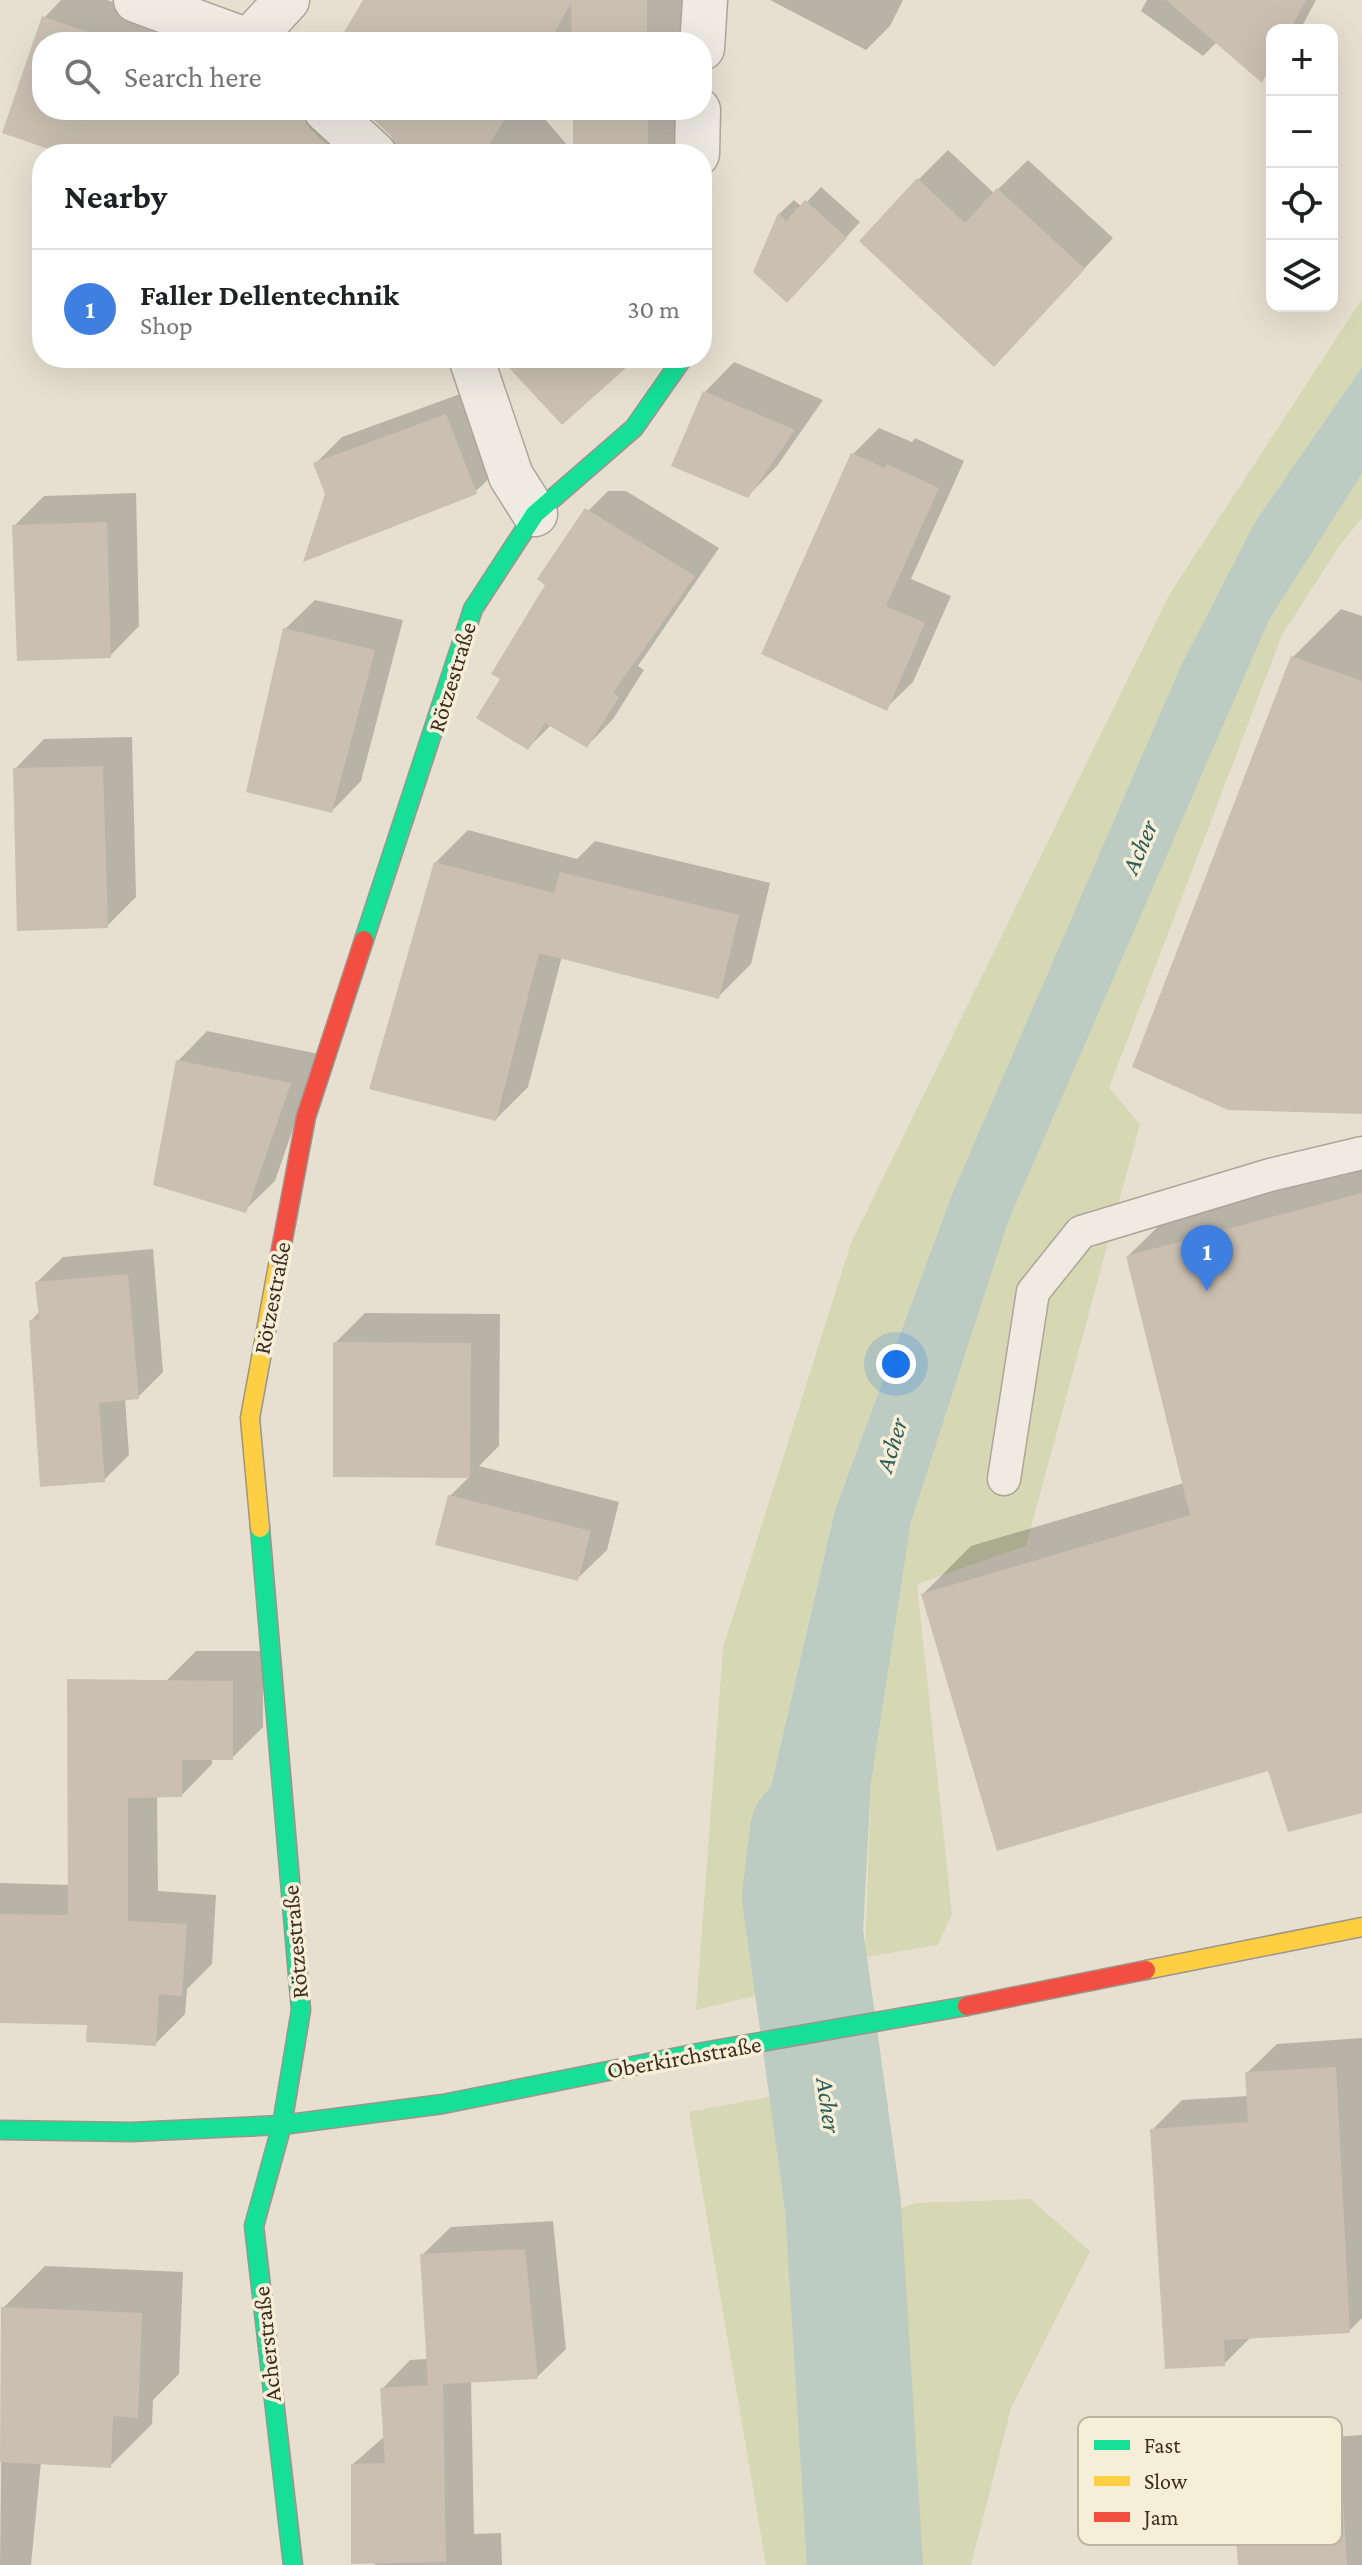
<!DOCTYPE html>
<meta charset="utf-8">
<style>
body{margin:0;font-family:"Crimson Pro",serif;background:#f2f2f2;color:#202124}
.controls{position:absolute;right:24px;top:24px;display:grid;overflow:hidden;border-radius:16px;box-shadow:0 8px 32px #0002}
.controls button{width:72px;height:72px;display:grid;place-items:center;padding:0;border:0;border-bottom:2px solid #e0e0e0;background:#fff;color:#202124;font:40px sans-serif}
.you{position:absolute;left:896px;top:1364px;width:28px;height:28px;margin:-20px;border:6px solid #fff;border-radius:50%;background:#1a73e8;box-shadow:0 0 0 12px #1a73e833}
.badge{display:grid;place-items:center;width:52px;height:52px;border-radius:50%;background:#0b8043;color:#fff;font-size:26px;font-weight:700}
.pin{position:absolute;translate:-50% -66px;filter:drop-shadow(0 2px 4px #0008)}
.pin::after{content:'';position:absolute;top:42px;width:28px;height:24px;background:inherit;clip-path:polygon(0 0,100% 0,50% 100%)}
.list{margin:0;padding:0;list-style:none}
h2{display:flex;justify-content:space-between;align-items:center;height:104px;margin:0;padding:0 32px;font-size:34px}
h2 small{font-size:26px;font-weight:400;color:#757577}
.list li{display:grid;grid-template-columns:52px 1fr auto;gap:24px;align-items:center;box-sizing:border-box;height:120px;padding:0 32px;border-top:2px solid #e0e0e0}
.list b{display:block;font-size:30px;white-space:nowrap}
.list p{margin:0;font-size:26px;white-space:nowrap;color:#757577}
.list em{font-size:26px;font-style:normal;color:#757577}
.icon{flex:none;width:44px;height:44px;fill:none;stroke:currentColor;stroke-width:2;stroke-linecap:round;stroke-linejoin:round}
.map{position:relative;flex:none;width:1362px;height:2565px;overflow:hidden}
.search{position:absolute;background:#fff;box-shadow:0 8px 32px #0002;left:32px;top:32px;width:680px;height:88px;display:flex;align-items:center;gap:20px;box-sizing:border-box;padding:0 28px;border-radius:32px;color:#757577;font-size:30px}
.panel{position:absolute;background:#fff;box-shadow:0 8px 32px #0002;left:32px;top:144px;width:680px;height:224px;border-radius:32px}
.map>svg:first-child{display:block}
.green{fill:#d6d7b3}
.water{fill:#bcccc2}
.shadow{fill:#0003}
.lines{fill:none;stroke-linecap:round;stroke-linejoin:round}
.river{stroke:#bcccc2;stroke-width:116}
.building{fill:#cbbfb2}
.lane-casing{stroke:#ada599;stroke-width:35}
.street-casing{stroke:#ada599;stroke-width:47}
.fast-casing{stroke:#9c958a;stroke-width:21}
.slow-casing{stroke:#9c958a;stroke-width:21}
.jam-casing{stroke:#9c958a;stroke-width:21}
.lane{stroke:#efebe3;stroke-width:32}
.street{stroke:#efebe3;stroke-width:44}
.fast{stroke:#16e098;stroke-width:18}
.slow{stroke:#ffcf43;stroke-width:18}
.jam{stroke:#f24e42;stroke-width:18}
.labels{text-anchor:middle;stroke-width:7;stroke-linejoin:round;paint-order:stroke}
.street-label{font-size:24px;fill:#3d2e20;stroke:#f7eed8}
.water-label{font-size:26px;font-style:italic;fill:#2f5d5a;stroke:#f7eed8}
.key{fill:#f7eed8;stroke:#bfb4a1;stroke-width:2}
.key-label{font-size:22px;fill:#3d2e20}
</style>
<div class="map">
<svg width="1362" height="2565" viewBox="0 0 1362 2565">
<rect width="100%" height="100%" fill="#e7e0d1"/>
<path class="green" d="M 1362,299 L 1362,367 L 1255,522 L 951,1197 L 835,1510 L 767,1804 L 755,1996 L 696,2010 L 723,1648 L 851,1243 L 1169,595 Z
M 1362,474 L 1362,518 L 1340,545 L 1282,635 L 1109,1088 L 1140,1124 L 1026,1546 L 917,1584 L 952,1914 L 938,1945 L 865,1957 L 871,1783 L 911,1522 L 1008,1222 L 1269,620 Z
M 774,2096 L 822,2565 L 766,2565 L 689,2112 Z
M 1030,2199 L 1090,2251 L 1011,2408 L 971,2565 L 903,2565 L 872,2218 L 916,2203 Z"/>
<path class="water" d="M 1362,367 L 1362,474 L 1269,620 L 1008,1222 L 911,1522 L 871,1783 L 860,1989 L 755,1996 L 767,1804 L 835,1510 L 951,1197 L 1180,668 L 1255,522 Z
M 854,2081 L 858,2110 L 901,2565 L 822,2565 L 774,2096 Z"/>
<path class="shadow" d="M 61,0 L 107,0 L 206,33 L 203,42 L 42,42 L 42,110 L 312,110 L 400,150 L 392,134 L 365,110 L 537,110 L 575,154 L 69,154 L 5,132 L 44,18 Z
M 365,0 L 701,0 L 679,42 L 340,42 Z
M 770,0 L 903,0 L 890,26 L 866,50 Z
M 1147,0 L 1316,0 L 1300,30 L 1272,30 L 1272,70 L 1261,80 L 1217,42 L 1203,56 L 1141,11 Z
M 577,110 L 675,110 L 675,147 L 668,154 L 626,154 Z
M 948,150 L 994,193 L 1028,160 L 1113,238 L 1023,334 L 918,180 Z
M 821,187 L 860,222 L 802,286 L 779,214 L 794,200 L 802,207 Z
M 734,362 L 823,400 L 777,466 L 748,496 L 705,392 Z
M 474,389 L 503,465 L 475,492 L 327,493 L 315,464 L 342,437 Z
M 879,428 L 912,442 L 915,438 L 964,461 L 911,579 L 951,596 L 913,682 L 886,708 L 852,455 Z
M 608,491 L 626,491 L 719,548 L 638,666 L 644,670 L 613,719 L 587,746 L 552,724 L 528,748 L 503,678 L 581,518 Z
M 136,493 L 139,626 L 110,656 L 14,526 L 44,496 Z
M 315,600 L 403,620 L 361,781 L 332,811 L 285,629 Z
M 1341,609 L 1362,616 L 1362,1111 L 1293,657 Z
M 132,737 L 136,897 L 107,926 L 15,769 L 44,739 Z
M 468,830 L 577,859 L 595,841 L 770,883 L 751,964 L 718,997 L 562,956 L 528,1087 L 496,1119 L 435,863 Z
M 207,1031 L 319,1054 L 275,1181 L 245,1210 L 178,1061 Z
M 1362,1159 L 1362,1812 L 923,1594 L 971,1546 L 1184,1483 L 1128,1256 L 1177,1208 Z
M 153,1249 L 163,1372 L 138,1397 L 125,1398 L 129,1455 L 104,1480 L 31,1321 L 40,1311 L 37,1282 L 63,1257 Z
M 365,1313 L 500,1314 L 499,1446 L 479,1466 L 619,1502 L 607,1550 L 577,1579 L 450,1496 L 470,1476 L 335,1343 Z
M 196,1651 L 263,1651 L 263,1727 L 232,1758 L 212,1758 L 212,1764 L 182,1795 L 157,1795 L 158,1891 L 216,1895 L 212,1964 L 187,1989 L 185,2014 L 155,2044 L 89,2023 L 0,2021 L 0,1883 L 70,1885 L 166,1681 Z
M 1362,2038 L 1362,2318 L 1349,2331 L 1251,2337 L 1224,2364 L 1152,2130 L 1182,2100 L 1248,2096 L 1247,2073 L 1277,2044 Z
M 553,2221 L 566,2349 L 537,2377 L 471,2380 L 474,2534 L 501,2533 L 502,2565 L 375,2565 L 353,2464 L 385,2436 L 382,2389 L 410,2360 L 428,2359 L 422,2255 L 451,2227 Z
M 45,2266 L 183,2272 L 179,2374 L 153,2400 L 152,2424 L 110,2466 L 41,2462 L 31,2565 L 0,2565 L 3,2308 Z
M 1362,2435 L 1362,2565 L 1240,2565 L 1234,2477 L 1270,2441 Z"/>
<g class="lines">
<path class="river" d="M 808,1832 L 800,1897 L 843,2205 L 865,2565"/>
</g>
<path class="building" d="M 363,0 L 647,0 L 647,42 L 572,42 L 571,3 L 549,42 L 338,42 Z
M 1166,0 L 1306,0 L 1290,30 L 1272,30 L 1272,63 L 1262,83 Z
M 42,16 L 117,42 L 42,42 L 42,110 L 302,110 L 309,128 L 337,154 L 63,154 L 2,133 Z
M 363,110 L 510,110 L 484,154 L 398,154 L 391,136 Z
M 573,110 L 648,110 L 648,154 L 573,154 Z
M 917,178 L 965,223 L 997,188 L 1085,269 L 994,367 L 859,241 Z
M 805,200 L 847,238 L 787,303 L 753,272 L 778,213 L 786,221 Z
M 500,358 L 637,358 L 562,425 Z
M 703,391 L 795,430 L 748,498 L 671,466 Z
M 446,414 L 477,494 L 303,562 L 325,494 L 313,463 Z
M 851,453 L 885,468 L 887,464 L 939,488 L 886,606 L 925,623 L 887,711 L 761,654 Z
M 585,508 L 695,576 L 613,693 L 619,697 L 587,748 L 545,723 L 528,750 L 476,718 L 500,679 L 491,674 L 545,585 L 537,579 Z
M 107,522 L 111,658 L 17,661 L 12,525 Z
M 283,628 L 375,650 L 332,813 L 246,792 Z
M 1291,656 L 1362,681 L 1362,1114 L 1228,1110 L 1132,1067 Z
M 103,766 L 108,928 L 17,931 L 13,768 Z
M 434,862 L 554,893 L 560,872 L 739,915 L 719,999 L 539,953 L 496,1121 L 369,1089 Z
M 176,1060 L 291,1083 L 246,1213 L 153,1185 Z
M 1362,1193 L 1362,1813 L 1288,1832 L 1268,1771 L 997,1851 L 921,1594 L 1190,1515 L 1126,1256 Z
M 128,1274 L 139,1399 L 99,1403 L 105,1482 L 40,1487 L 29,1320 L 39,1319 L 35,1282 Z
M 333,1342 L 471,1343 L 470,1478 L 333,1477 Z
M 448,1495 L 591,1531 L 578,1581 L 435,1545 Z
M 67,1679 L 233,1681 L 233,1760 L 182,1760 L 182,1797 L 128,1798 L 128,1921 L 187,1924 L 182,1996 L 159,1994 L 156,2046 L 86,2042 L 87,2025 L 0,2023 L 0,1914 L 68,1915 Z
M 1336,2067 L 1350,2333 L 1224,2340 L 1225,2366 L 1165,2369 L 1150,2129 L 1248,2122 L 1245,2072 Z
M 525,2249 L 538,2379 L 443,2384 L 446,2562 L 351,2564 L 351,2464 L 385,2463 L 380,2388 L 428,2385 L 420,2254 Z
M 1,2307 L 142,2313 L 138,2418 L 113,2416 L 111,2468 L 0,2462 Z
M 1341,2469 L 1347,2565 L 1238,2565 L 1232,2476 Z"/>
<g class="lines">
<defs>
<path id="lane" d="M 1004,1479 L 1033,1292 L 1081,1232 L 1270,1175 L 1362,1153"/>
<path id="street" d="M 136,0 L 251,42
M 249,41 L 287,0
M 702,48 L 705,0
M 326,110 L 374,154
M 697,154 L 698,110
M 471,358 L 511,476 L 535,514"/>
<path id="fast" d="M 364,940 L 473,609 L 535,514 L 634,428 L 683,358
M 260,1528 L 301,2010 L 282,2125 L 254,2226 L 293,2565
M 0,2130 L 131,2132 L 282,2125 L 443,2104 L 703,2052 L 967,2006"/>
<path id="slow" d="M 260,1528 L 250,1418 L 279,1260
M 1146,1970 L 1362,1927"/>
<path id="jam" d="M 279,1260 L 306,1117 L 364,940
M 967,2006 L 1146,1970"/>
</defs>
<use href="#lane" class="lane-casing"/>
<use href="#street" class="street-casing"/>
<use href="#fast" class="fast-casing"/>
<use href="#slow" class="slow-casing"/>
<use href="#jam" class="jam-casing"/>
<use href="#lane" class="lane"/>
<use href="#street" class="street"/>
<use href="#fast" class="fast"/>
<use href="#slow" class="slow"/>
<use href="#jam" class="jam"/>
</g>
<g class="labels">
<g class="street-label">
<text transform="translate(452 677) rotate(-73)" y="8">Rötzestraße</text>
<text transform="translate(272 1298) rotate(-79)" y="8">Rötzestraße</text>
<text transform="translate(295 1942) rotate(-95)" y="8">Rötzestraße</text>
<text transform="translate(684 2057) rotate(-10)" y="8">Oberkirchstraße</text>
<text transform="translate(267 2344) rotate(-96)" y="8">Acherstraße</text>
</g>
<g class="water-label">
<text transform="translate(1139 847) rotate(-67)" y="9">Acher</text>
<text transform="translate(891 1445) rotate(-73)" y="9">Acher</text>
<text transform="translate(829 2105) rotate(82)" y="9">Acher</text>
</g>
</g>
<rect x="1078" y="2417" width="264" height="128" rx="12" class="key"/>
<rect x="1094" y="2440" width="36" height="10" fill="#16e098"/>
<rect x="1094" y="2476" width="36" height="10" fill="#ffcf43"/>
<rect x="1094" y="2512" width="36" height="10" fill="#f24e42"/>
<g class="key-label">
<text x="1144" y="2453">Fast</text>
<text x="1144" y="2489">Slow</text>
<text x="1144" y="2525">Jam</text>
</g>
</svg>
<div class="controls">
<button>+</button>
<button>−</button>
<button><svg class="icon" aria-label="locate" viewBox="0 0 24 24"><circle cx="12" cy="12" r="6"/><path d="M12 2v4M12 18v4M2 12h4M18 12h4"/></svg></button>
<button><svg class="icon" aria-label="layers" viewBox="0 0 24 24"><path d="M12 4l9 5-9 5-9-5zM3 14l9 5 9-5"/></svg></button>
</div>
<div class="you"></div>
<div class="pin badge" style="left:1207px;top:1291px;background:#3f7fe0">1</div>
<div class="search"><svg class="icon" aria-label="search" viewBox="0 0 24 24"><circle cx="10" cy="10" r="6"/><path d="M15 15l6 6"/></svg>Search here</div>
<section class="panel">
<h2>Nearby<small></small></h2>
<ul class="list">
<li><span class="badge" style="background:#3f7fe0">1</span><div><b>Faller Dellentechnik</b><p>Shop</p></div><em>30 m</em></li>
</ul>
</section>
</div>
